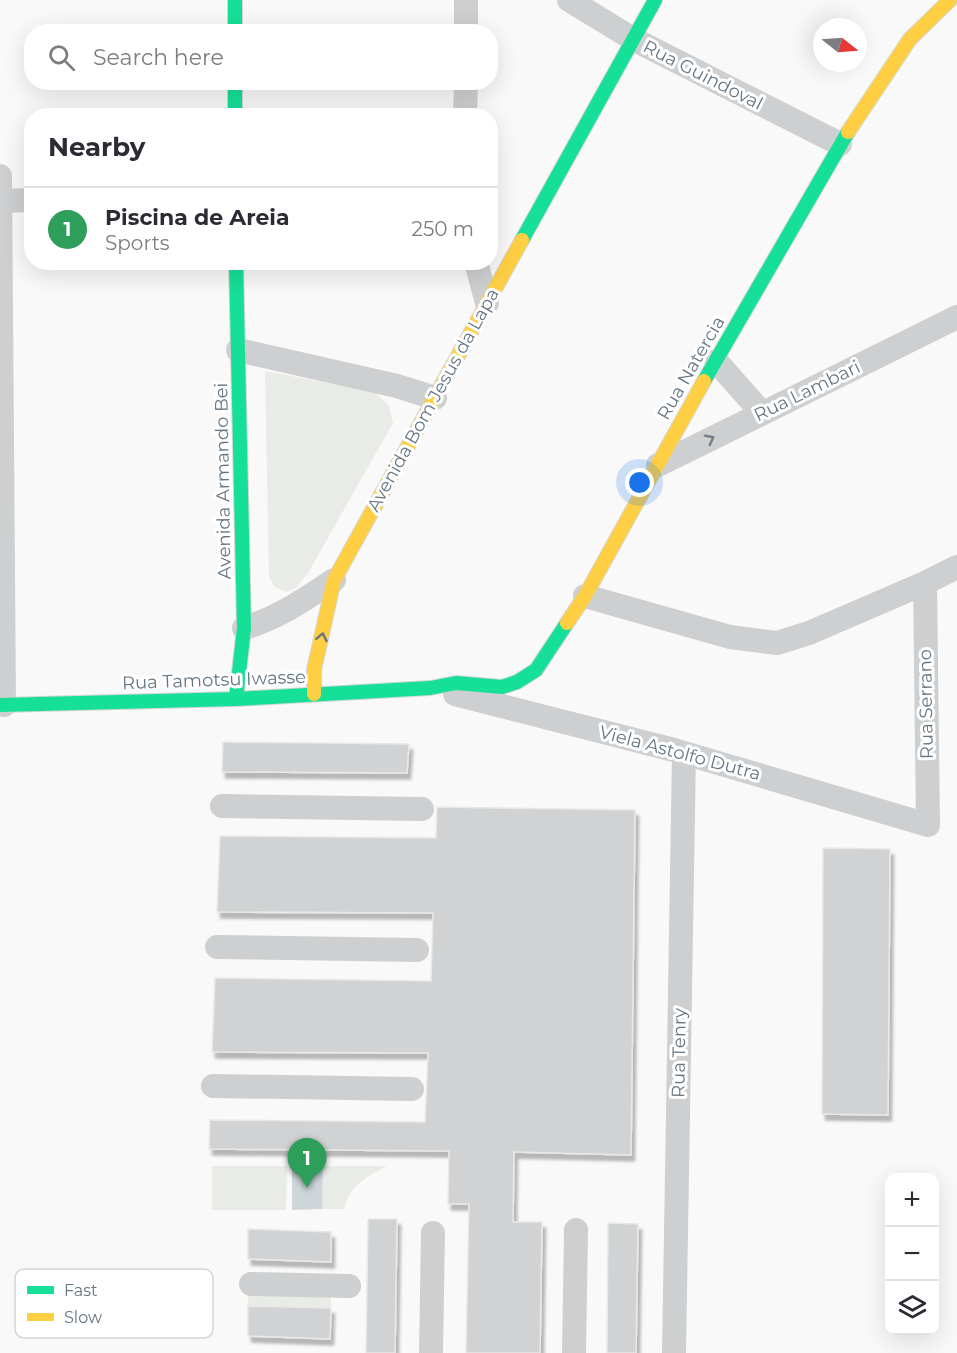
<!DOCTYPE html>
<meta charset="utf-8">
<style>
body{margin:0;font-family:Montserrat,sans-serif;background:#f2f2f3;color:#2b2b33}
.controls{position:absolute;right:18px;bottom:18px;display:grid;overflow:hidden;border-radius:12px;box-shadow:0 6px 24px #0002}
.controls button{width:54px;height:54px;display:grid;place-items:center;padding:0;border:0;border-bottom:2px solid #e1e1e2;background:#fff;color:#2b2b33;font:30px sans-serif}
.compass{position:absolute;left:813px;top:18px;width:54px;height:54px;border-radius:50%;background:#fff;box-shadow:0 6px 24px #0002;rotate:107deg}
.you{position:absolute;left:640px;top:483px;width:21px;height:21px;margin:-15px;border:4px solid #fff;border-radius:50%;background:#1a73e8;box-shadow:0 0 0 9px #1a73e833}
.badge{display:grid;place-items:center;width:39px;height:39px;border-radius:50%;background:#2563eb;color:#fff;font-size:20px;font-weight:700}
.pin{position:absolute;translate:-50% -50px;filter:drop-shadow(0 2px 3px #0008)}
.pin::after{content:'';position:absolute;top:32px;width:21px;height:18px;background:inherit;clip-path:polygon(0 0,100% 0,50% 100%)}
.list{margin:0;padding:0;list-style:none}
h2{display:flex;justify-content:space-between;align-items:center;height:78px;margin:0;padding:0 24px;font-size:26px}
h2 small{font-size:20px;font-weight:400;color:#7c7c81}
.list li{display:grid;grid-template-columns:39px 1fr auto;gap:18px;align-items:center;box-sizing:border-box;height:84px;padding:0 24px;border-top:2px solid #e1e1e2}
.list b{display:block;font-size:22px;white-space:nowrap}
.list p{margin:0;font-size:20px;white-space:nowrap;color:#7c7c81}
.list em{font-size:20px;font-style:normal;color:#7c7c81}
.icon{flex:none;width:33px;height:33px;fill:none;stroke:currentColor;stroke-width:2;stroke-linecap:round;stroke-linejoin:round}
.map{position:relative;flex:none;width:957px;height:1353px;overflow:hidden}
.search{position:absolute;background:#fff;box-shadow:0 6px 24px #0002;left:24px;top:24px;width:474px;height:66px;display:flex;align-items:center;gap:15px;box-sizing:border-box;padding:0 21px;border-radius:24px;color:#7c7c81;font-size:22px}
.panel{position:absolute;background:#fff;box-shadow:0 6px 24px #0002;left:24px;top:108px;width:474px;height:162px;border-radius:24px}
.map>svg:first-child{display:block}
.green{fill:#e8ebe6}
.water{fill:#ced6d9}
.building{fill:#d0d2d3;stroke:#e8e8e8;stroke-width:1.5;filter:url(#shadow)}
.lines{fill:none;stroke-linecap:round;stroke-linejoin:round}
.fast-casing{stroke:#d5d6d7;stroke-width:16}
.slow-casing{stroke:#d5d6d7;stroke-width:16}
.street{stroke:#cecfd0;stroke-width:24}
.fast{stroke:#16e098;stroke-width:14}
.slow{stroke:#ffcf43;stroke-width:14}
.oneway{stroke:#707f8b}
.oneway2{stroke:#657683}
.labels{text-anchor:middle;stroke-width:6;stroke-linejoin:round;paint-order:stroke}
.street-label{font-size:18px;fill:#657683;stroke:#fff}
.key{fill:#fff;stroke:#d1d6da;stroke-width:1.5}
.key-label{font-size:16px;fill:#657683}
</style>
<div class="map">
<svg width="957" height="1353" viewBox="0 0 957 1353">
<defs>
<filter id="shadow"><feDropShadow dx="3.5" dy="6" stdDeviation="1.5" flood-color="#0004"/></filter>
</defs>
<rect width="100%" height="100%" fill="#f9f9f9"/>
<path class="green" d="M 265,371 L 375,392 L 389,406 L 393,423 L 308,573 L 296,588 L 287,592 L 275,587 L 269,577 Z
M 212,1166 L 287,1166 L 286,1210 L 212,1210 Z
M 323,1166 L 387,1166 C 367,1177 349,1185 344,1209 L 322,1209 Z
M 248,1292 L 331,1294 L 331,1308 L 248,1306 Z"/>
<path class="water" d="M 292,1166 L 323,1166 L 322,1209 L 292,1210 Z"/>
<path class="building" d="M 223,742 L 409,744 L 407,773 L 222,772 Z
M 437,807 L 635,810 L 631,1155 L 514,1152 L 513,1222 L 542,1222 L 540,1353 L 466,1353 L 469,1204 L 448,1204 L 449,1151 L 209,1149 L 210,1120 L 425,1122 L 428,1053 L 212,1052 L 215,978 L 431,981 L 433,913 L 217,912 L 220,836 L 436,838 Z
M 823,848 L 890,849 L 888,1115 L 822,1114 Z
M 368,1219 L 397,1219 L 395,1353 L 366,1353 Z
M 608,1223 L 638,1224 L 636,1353 L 607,1353 Z
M 248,1229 L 331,1232 L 331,1262 L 248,1259 Z
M 248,1306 L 331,1308 L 330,1339 L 248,1336 Z"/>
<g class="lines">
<defs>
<path id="fast" d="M 235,0 L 235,32
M 235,82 L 235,116
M 522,240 L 655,0
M 236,262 L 244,628 L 236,699
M 704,381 L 848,132
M 0,705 L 236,699 L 430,688 L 456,683 L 502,687 L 517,682 L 536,670 L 567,623"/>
<path id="slow" d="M 848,132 L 910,39 L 950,0
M 567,623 L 585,596 L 704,381
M 314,694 L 314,670 L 334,580 L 522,240"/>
</defs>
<use href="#fast" class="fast-casing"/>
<use href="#slow" class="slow-casing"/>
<path class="street" d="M 569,0 L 633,39 L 840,144
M 466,32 L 466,0
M 465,116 L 466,82
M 0,176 L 4,705
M 0,201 L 32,200
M 476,262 L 487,303
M 238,350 L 397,386 L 435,398
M 716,361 L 762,413
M 658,465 L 957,317
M 585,596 L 730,637 L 777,643 L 809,633 L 925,583 L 957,567
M 244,628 C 277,619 305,599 334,580
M 455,694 L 674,750 L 928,825 L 925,583
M 222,806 L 422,809
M 217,947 L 417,950
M 213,1086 L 412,1089
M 251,1284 L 349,1286
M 431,1353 L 433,1233
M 574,1353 L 576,1230
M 674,1353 L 684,753"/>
<use href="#fast" class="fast"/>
<use href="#slow" class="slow"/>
</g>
<defs><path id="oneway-chevron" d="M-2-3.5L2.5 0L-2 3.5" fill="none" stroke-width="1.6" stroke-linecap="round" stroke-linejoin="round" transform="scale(1.5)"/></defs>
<use class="oneway" href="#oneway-chevron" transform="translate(710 439) rotate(-27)"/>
<use class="oneway2" href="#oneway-chevron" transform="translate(322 637) rotate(-78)"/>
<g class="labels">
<g class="street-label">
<text transform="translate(703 75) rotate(27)" y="6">Rua Guindoval</text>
<text transform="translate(691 368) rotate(-60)" y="6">Rua Natercia</text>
<text transform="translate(807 391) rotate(-26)" y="6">Rua Lambari</text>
<text transform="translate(433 400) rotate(-61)" y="6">Avenida Bom Jesus da Lapa</text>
<text transform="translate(223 481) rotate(-91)" y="6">Avenida Armando Bei</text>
<text transform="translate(214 680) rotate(-2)" y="6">Rua Tamotsu Iwasse</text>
<text transform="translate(926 704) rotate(-91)" y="6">Rua Serrano</text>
<text transform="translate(680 753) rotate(15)" y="6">Viela Astolfo Dutra</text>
<text transform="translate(679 1053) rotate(-89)" y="6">Rua Tenry</text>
</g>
</g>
<rect x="15" y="1269" width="198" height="69" rx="9" class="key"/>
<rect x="27" y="1286" width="27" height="8" fill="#16e098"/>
<rect x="27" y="1313" width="27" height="8" fill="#ffcf43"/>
<g class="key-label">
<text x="64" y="1296">Fast</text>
<text x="64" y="1323">Slow</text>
</g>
</svg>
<div class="controls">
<button>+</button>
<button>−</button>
<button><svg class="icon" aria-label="layers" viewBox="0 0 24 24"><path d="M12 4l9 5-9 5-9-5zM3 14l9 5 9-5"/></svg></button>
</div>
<svg class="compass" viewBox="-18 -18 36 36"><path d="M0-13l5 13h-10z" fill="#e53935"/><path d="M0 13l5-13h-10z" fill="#7c7c81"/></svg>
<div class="you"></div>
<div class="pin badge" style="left:307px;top:1188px;background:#2e9e5b">1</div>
<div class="search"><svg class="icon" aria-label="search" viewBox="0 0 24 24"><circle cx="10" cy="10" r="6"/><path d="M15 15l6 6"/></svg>Search here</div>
<section class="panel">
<h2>Nearby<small></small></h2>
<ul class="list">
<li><span class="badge" style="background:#2e9e5b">1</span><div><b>Piscina de Areia</b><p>Sports</p></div><em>250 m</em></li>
</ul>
</section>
</div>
